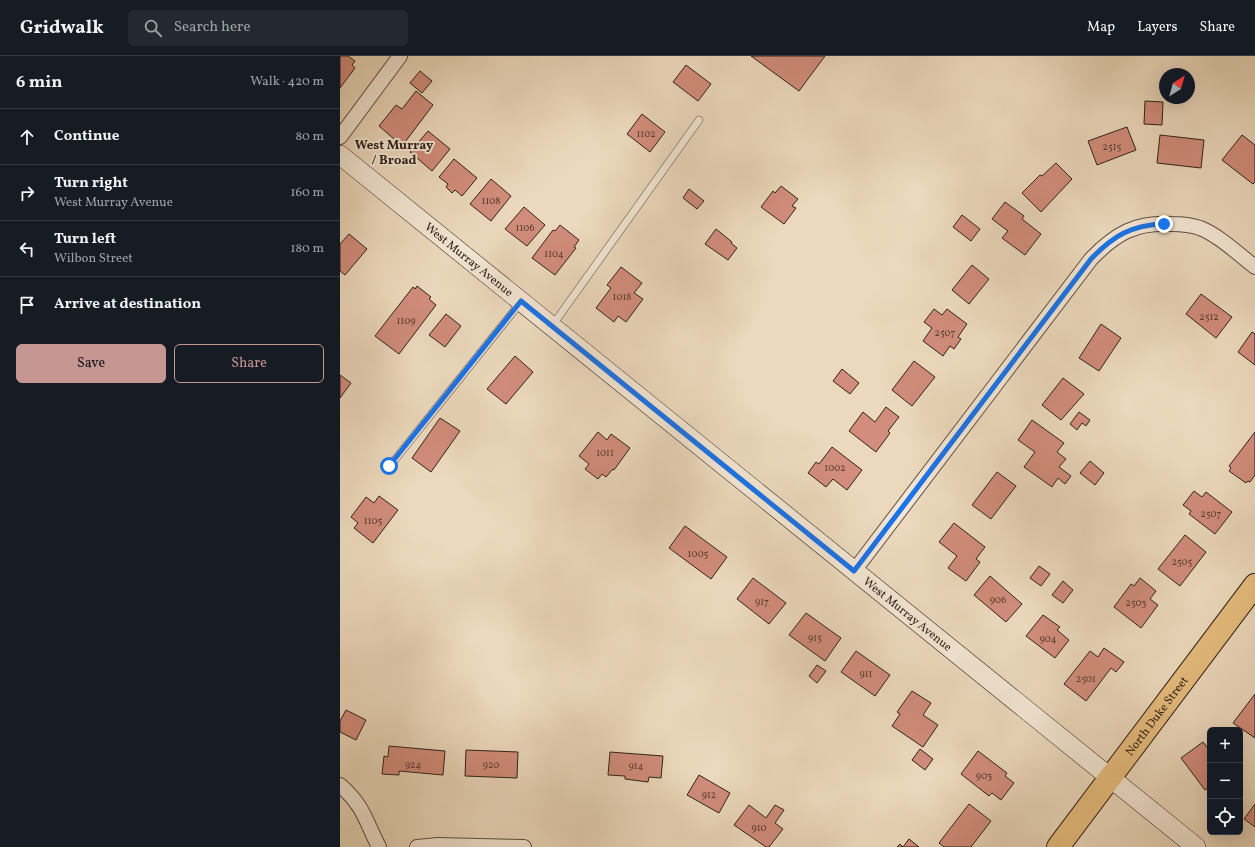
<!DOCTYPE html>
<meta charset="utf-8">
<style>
body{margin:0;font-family:Vollkorn,serif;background:#242831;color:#f1f3f6}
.controls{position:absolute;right:12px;bottom:12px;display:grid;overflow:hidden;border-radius:6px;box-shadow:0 4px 16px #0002}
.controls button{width:36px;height:36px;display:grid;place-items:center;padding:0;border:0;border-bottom:1px solid #363941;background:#171b24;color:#f1f3f6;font:20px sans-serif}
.compass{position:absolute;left:819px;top:12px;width:36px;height:36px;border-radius:50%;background:#171b24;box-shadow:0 4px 16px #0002;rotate:37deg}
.stop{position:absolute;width:12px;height:12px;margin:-9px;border:3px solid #1a73e8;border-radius:50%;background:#fff}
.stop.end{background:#1a73e8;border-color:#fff;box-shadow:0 1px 4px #0008}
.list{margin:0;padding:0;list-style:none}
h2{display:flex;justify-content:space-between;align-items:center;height:52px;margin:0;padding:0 16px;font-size:17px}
h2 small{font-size:13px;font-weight:400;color:#9ea1a6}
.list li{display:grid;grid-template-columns:26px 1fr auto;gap:12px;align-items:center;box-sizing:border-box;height:56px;padding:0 16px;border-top:1px solid #363941}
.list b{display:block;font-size:15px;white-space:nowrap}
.list p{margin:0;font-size:13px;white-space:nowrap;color:#9ea1a6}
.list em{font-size:13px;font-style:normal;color:#9ea1a6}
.actions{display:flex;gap:8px;padding:12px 16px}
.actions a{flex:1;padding:9px 0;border:1px solid #c59692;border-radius:6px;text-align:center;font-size:14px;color:#c59692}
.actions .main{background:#c59692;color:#111}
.icon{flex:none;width:22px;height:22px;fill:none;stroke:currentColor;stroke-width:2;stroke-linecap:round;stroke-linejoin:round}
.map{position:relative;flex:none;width:915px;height:791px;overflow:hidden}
header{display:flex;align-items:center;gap:24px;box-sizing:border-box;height:56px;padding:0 20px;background:#171b24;border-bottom:1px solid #363941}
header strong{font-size:19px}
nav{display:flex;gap:22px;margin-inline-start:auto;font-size:14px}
.search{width:280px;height:36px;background:#242831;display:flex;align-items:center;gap:10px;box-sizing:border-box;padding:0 14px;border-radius:6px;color:#9ea1a6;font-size:15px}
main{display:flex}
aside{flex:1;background:#171b24}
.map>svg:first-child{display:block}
.building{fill:#d28d7c;stroke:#2e211a}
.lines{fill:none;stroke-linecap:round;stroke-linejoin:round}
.lane-casing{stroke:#5e4f43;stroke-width:8}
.street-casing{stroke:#5e4f43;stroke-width:16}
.secondary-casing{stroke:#2e211a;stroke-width:20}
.highway-casing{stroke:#2e211a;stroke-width:24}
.lane{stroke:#f3e6d4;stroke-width:7}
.street{stroke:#f3e6d4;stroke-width:14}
.secondary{stroke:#f3e6d4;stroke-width:19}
.highway{stroke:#e6bc7e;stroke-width:22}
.route{stroke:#1a73e8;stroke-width:5}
.labels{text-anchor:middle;stroke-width:4;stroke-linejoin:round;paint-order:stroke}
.number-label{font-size:10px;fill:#573c32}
.street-label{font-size:12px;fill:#2e211a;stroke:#f3e6d4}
.neighbourhood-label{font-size:13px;font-weight:bold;fill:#2e211a;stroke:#f3e6d4}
</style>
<header>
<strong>Gridwalk</strong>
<div class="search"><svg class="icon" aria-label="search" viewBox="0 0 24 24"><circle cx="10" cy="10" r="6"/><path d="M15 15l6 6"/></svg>Search here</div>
<nav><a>Map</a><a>Layers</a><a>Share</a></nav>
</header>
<main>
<aside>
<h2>6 min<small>Walk · 420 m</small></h2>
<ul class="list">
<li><svg class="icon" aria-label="ahead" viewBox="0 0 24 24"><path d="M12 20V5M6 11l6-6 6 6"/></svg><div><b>Continue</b></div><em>80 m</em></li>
<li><svg class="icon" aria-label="right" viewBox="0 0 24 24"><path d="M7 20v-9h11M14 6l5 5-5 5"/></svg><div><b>Turn right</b><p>West Murray Avenue</p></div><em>160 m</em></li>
<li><svg class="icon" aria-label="left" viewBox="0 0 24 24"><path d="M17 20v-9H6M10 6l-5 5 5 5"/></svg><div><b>Turn left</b><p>Wilbon Street</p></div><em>180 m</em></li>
<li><svg class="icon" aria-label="arrive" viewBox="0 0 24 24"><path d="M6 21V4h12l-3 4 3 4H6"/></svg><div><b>Arrive at destination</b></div></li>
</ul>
<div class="actions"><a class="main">Save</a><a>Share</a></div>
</aside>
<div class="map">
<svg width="915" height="791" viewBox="0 0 915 791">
<rect width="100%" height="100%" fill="#ecd9bd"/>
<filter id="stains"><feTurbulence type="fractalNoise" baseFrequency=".005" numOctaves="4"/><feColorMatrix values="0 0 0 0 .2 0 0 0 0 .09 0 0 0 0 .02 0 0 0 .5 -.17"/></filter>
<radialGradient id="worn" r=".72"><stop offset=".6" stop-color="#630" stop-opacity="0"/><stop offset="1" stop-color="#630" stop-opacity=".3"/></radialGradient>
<path class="building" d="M 0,0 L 8,0 L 15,5 L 12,9 L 15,12 L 0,32 Z
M 411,0 L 485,0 L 459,35 Z
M 346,9 L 371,28 L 358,45 L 333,26 Z
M 80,15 L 92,25 L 82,37 L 70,27 Z
M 76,35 L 93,49 L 62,90 L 39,70 L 56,49 L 62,53 Z
M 805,45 L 823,46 L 822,69 L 804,68 Z
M 302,58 L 325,76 L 310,96 L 287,78 Z
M 787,71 L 796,94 L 757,109 L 748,85 Z
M 88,75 L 110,93 L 92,115 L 70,96 Z
M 820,79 L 864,84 L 861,112 L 817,107 Z
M 902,79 L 915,89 L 915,126 L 913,128 L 882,104 Z
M 114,103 L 137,122 L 122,140 L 115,134 L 112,137 L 106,131 L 108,128 L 99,121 Z
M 716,107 L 732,123 L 701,156 L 682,137 L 700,119 L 702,120 Z
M 151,123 L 171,140 L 151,165 L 130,148 Z
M 441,130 L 458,143 L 452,150 L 456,152 L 444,168 L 421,151 L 433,135 L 435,137 Z
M 349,133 L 364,145 L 357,153 L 343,142 Z
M 665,146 L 684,160 L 682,163 L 701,178 L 685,199 L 662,182 L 668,175 L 652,163 Z
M 184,151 L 205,169 L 187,190 L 165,173 Z
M 622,159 L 640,173 L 631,185 L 613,171 Z
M 220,169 L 239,184 L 234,191 L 236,192 L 215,219 L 192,202 L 213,174 L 215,175 Z
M 376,173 L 392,186 L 391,187 L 397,192 L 388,204 L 365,188 Z
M 9,178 L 27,193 L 5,219 L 0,215 L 0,188 Z
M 632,209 L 649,223 L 629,248 L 612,234 Z
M 281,211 L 302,227 L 294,237 L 303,243 L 286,266 L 278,260 L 274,266 L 256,252 L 271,232 L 267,229 Z
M 77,230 L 91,241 L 89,243 L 96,249 L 59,298 L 35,280 L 73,231 L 75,233 Z
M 861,238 L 892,261 L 876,282 L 846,258 Z
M 594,253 L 602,259 L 607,253 L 627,268 L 618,281 L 621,283 L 614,293 L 610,290 L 603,300 L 583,285 L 592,272 L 584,266 Z
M 106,258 L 121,270 L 105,291 L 89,279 Z
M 761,268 L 781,282 L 759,315 L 739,302 Z
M 912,276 L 915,278 L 915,309 L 898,296 Z
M 175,300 L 193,316 L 166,348 L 147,333 Z
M 574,305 L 595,321 L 572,350 L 552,334 Z
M 502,313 L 519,327 L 510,338 L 493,325 Z
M 0,319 L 11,327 L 0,342 Z
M 723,322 L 744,338 L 721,364 L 702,349 Z
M 546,351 L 559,361 L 548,375 L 550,377 L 536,396 L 509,375 L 523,356 L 535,366 Z
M 739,356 L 750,364 L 746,370 L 742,367 L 737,374 L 730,368 Z
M 100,362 L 120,375 L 91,416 L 72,402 Z
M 692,364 L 724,387 L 717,396 L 726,403 L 719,411 L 731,420 L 725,428 L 718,422 L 712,431 L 684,411 L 695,396 L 678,384 Z
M 258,376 L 267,384 L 271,378 L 290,392 L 274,414 L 273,413 L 266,421 L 262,418 L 258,423 L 245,413 L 249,408 L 239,400 Z
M 915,376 L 915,419 L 910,426 L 908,425 L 906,427 L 889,415 L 891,412 L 889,410 Z
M 492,391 L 522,414 L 507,434 L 493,423 L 486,431 L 468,417 L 476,406 L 479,408 Z
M 750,405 L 764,417 L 755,429 L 740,417 Z
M 657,416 L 676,430 L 651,463 L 632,449 Z
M 854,435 L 862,441 L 866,436 L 892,456 L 875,478 L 849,458 L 851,455 L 843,449 Z
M 39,440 L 58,454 L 33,487 L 14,472 L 18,467 L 11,461 L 26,441 L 34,447 Z
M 614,467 L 645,491 L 636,503 L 640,506 L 626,525 L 608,512 L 617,500 L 599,486 Z
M 345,470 L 387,501 L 371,523 L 329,492 Z
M 845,479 L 866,496 L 840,530 L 818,513 Z
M 699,510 L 710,518 L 701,530 L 690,522 Z
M 650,520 L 682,548 L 666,566 L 634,539 Z
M 413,522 L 446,547 L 429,568 L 397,543 Z
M 800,522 L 816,535 L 810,543 L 818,549 L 801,572 L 774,551 L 791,528 L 794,530 Z
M 723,525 L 733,534 L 723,547 L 712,539 Z
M 466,557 L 501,582 L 485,605 L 449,579 Z
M 703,559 L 720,571 L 717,574 L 729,584 L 715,602 L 686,580 Z
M 764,592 L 784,606 L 776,616 L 771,612 L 746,645 L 724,628 L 750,595 L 758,601 Z
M 516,595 L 550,619 L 535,640 L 501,616 Z
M 477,609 L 486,615 L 477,627 L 469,620 Z
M 572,635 L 591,647 L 583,659 L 598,669 L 583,691 L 552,670 L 560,658 L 557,656 Z
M 915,638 L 915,682 L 893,667 Z
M 6,654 L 26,664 L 16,684 L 0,676 L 0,665 Z
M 863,686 L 870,695 L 870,730 L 865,734 L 841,702 Z
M 49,690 L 105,695 L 103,719 L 59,715 L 59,719 L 42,718 L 44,700 L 48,701 Z
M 580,693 L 593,703 L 585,714 L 572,704 Z
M 126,694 L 178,696 L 177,722 L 125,720 Z
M 638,695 L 667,717 L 665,720 L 674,727 L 661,744 L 652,737 L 649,740 L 621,718 Z
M 270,696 L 323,700 L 321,722 L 309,721 L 308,726 L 285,723 L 285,720 L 268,719 Z
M 359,719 L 390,737 L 379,757 L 347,739 Z
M 629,748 L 651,765 L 631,791 L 604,791 L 599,787 Z
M 915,748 L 915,771 L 904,763 Z
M 409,749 L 426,762 L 435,749 L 444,754 L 435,767 L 443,773 L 429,791 L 426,791 L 394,769 Z
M 569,783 L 579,791 L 557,791 L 560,788 L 563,791 Z"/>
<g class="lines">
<defs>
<path id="lane" d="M 212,270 L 359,64
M 49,411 L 181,246"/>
<path id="street" d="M 0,81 L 60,0
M 514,515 L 751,203 C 776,177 796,166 832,168 C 841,168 851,169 860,172 C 880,180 898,198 915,211
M 0,729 C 24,750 25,764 39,791
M 77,791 L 98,789 L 184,791"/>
<g id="secondary">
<path id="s1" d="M 0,99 L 856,791"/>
</g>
<g id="highway">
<path id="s2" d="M 718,791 L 915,529"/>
</g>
</defs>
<use href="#lane" class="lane-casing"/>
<use href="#street" class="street-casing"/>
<use href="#secondary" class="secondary-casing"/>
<use href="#highway" class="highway-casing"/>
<use href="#lane" class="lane"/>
<use href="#street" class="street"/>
<use href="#secondary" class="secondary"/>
<use href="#highway" class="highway"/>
</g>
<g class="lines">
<path class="route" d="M 49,410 L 181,245 L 514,515 L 751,203 C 773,180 791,169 824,168"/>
</g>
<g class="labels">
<g class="number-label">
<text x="306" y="81">1102</text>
<text x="772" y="94">2515</text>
<text x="151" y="148">1108</text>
<text x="185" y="175">1106</text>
<text x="214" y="201">1104</text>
<text x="282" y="244">1018</text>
<text x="869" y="264">2512</text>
<text x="66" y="268">1109</text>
<text x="605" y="280">2507</text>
<text x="265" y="400">1011</text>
<text x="495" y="415">1002</text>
<text x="871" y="461">2507</text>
<text x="33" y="468">1105</text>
<text x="358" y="501">1005</text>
<text x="842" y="509">2505</text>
<text x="658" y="547">906</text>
<text x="422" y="549">917</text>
<text x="796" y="550">2503</text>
<text x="475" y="585">915</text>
<text x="708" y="586">904</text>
<text x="526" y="621">911</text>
<text x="746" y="626">2501</text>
<text x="73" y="712">924</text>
<text x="151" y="712">920</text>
<text x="296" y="713">914</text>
<text x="644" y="723">903</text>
<text x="369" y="742">912</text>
<text x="419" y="775">910</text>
</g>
<g class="street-label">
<text dy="4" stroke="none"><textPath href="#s1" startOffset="166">West Murray Avenue</textPath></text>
<text dy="4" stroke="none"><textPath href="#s1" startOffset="730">West Murray Avenue</textPath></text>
<text dy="4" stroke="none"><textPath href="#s2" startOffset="164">North Duke Street</textPath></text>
</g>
<g class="neighbourhood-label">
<text x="54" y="93">West Murray<tspan x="54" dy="15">/ Broad</tspan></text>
</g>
</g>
<rect width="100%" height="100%" filter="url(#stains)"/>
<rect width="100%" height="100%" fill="url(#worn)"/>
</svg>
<div class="controls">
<button>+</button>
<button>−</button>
<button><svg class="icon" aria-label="locate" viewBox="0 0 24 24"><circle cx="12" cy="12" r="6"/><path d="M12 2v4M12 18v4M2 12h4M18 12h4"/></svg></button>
</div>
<svg class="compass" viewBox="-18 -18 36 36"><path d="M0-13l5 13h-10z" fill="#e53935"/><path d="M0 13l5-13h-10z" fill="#9ea1a6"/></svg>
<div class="stop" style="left:49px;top:410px"></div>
<div class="stop end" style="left:824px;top:168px"></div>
</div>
</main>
